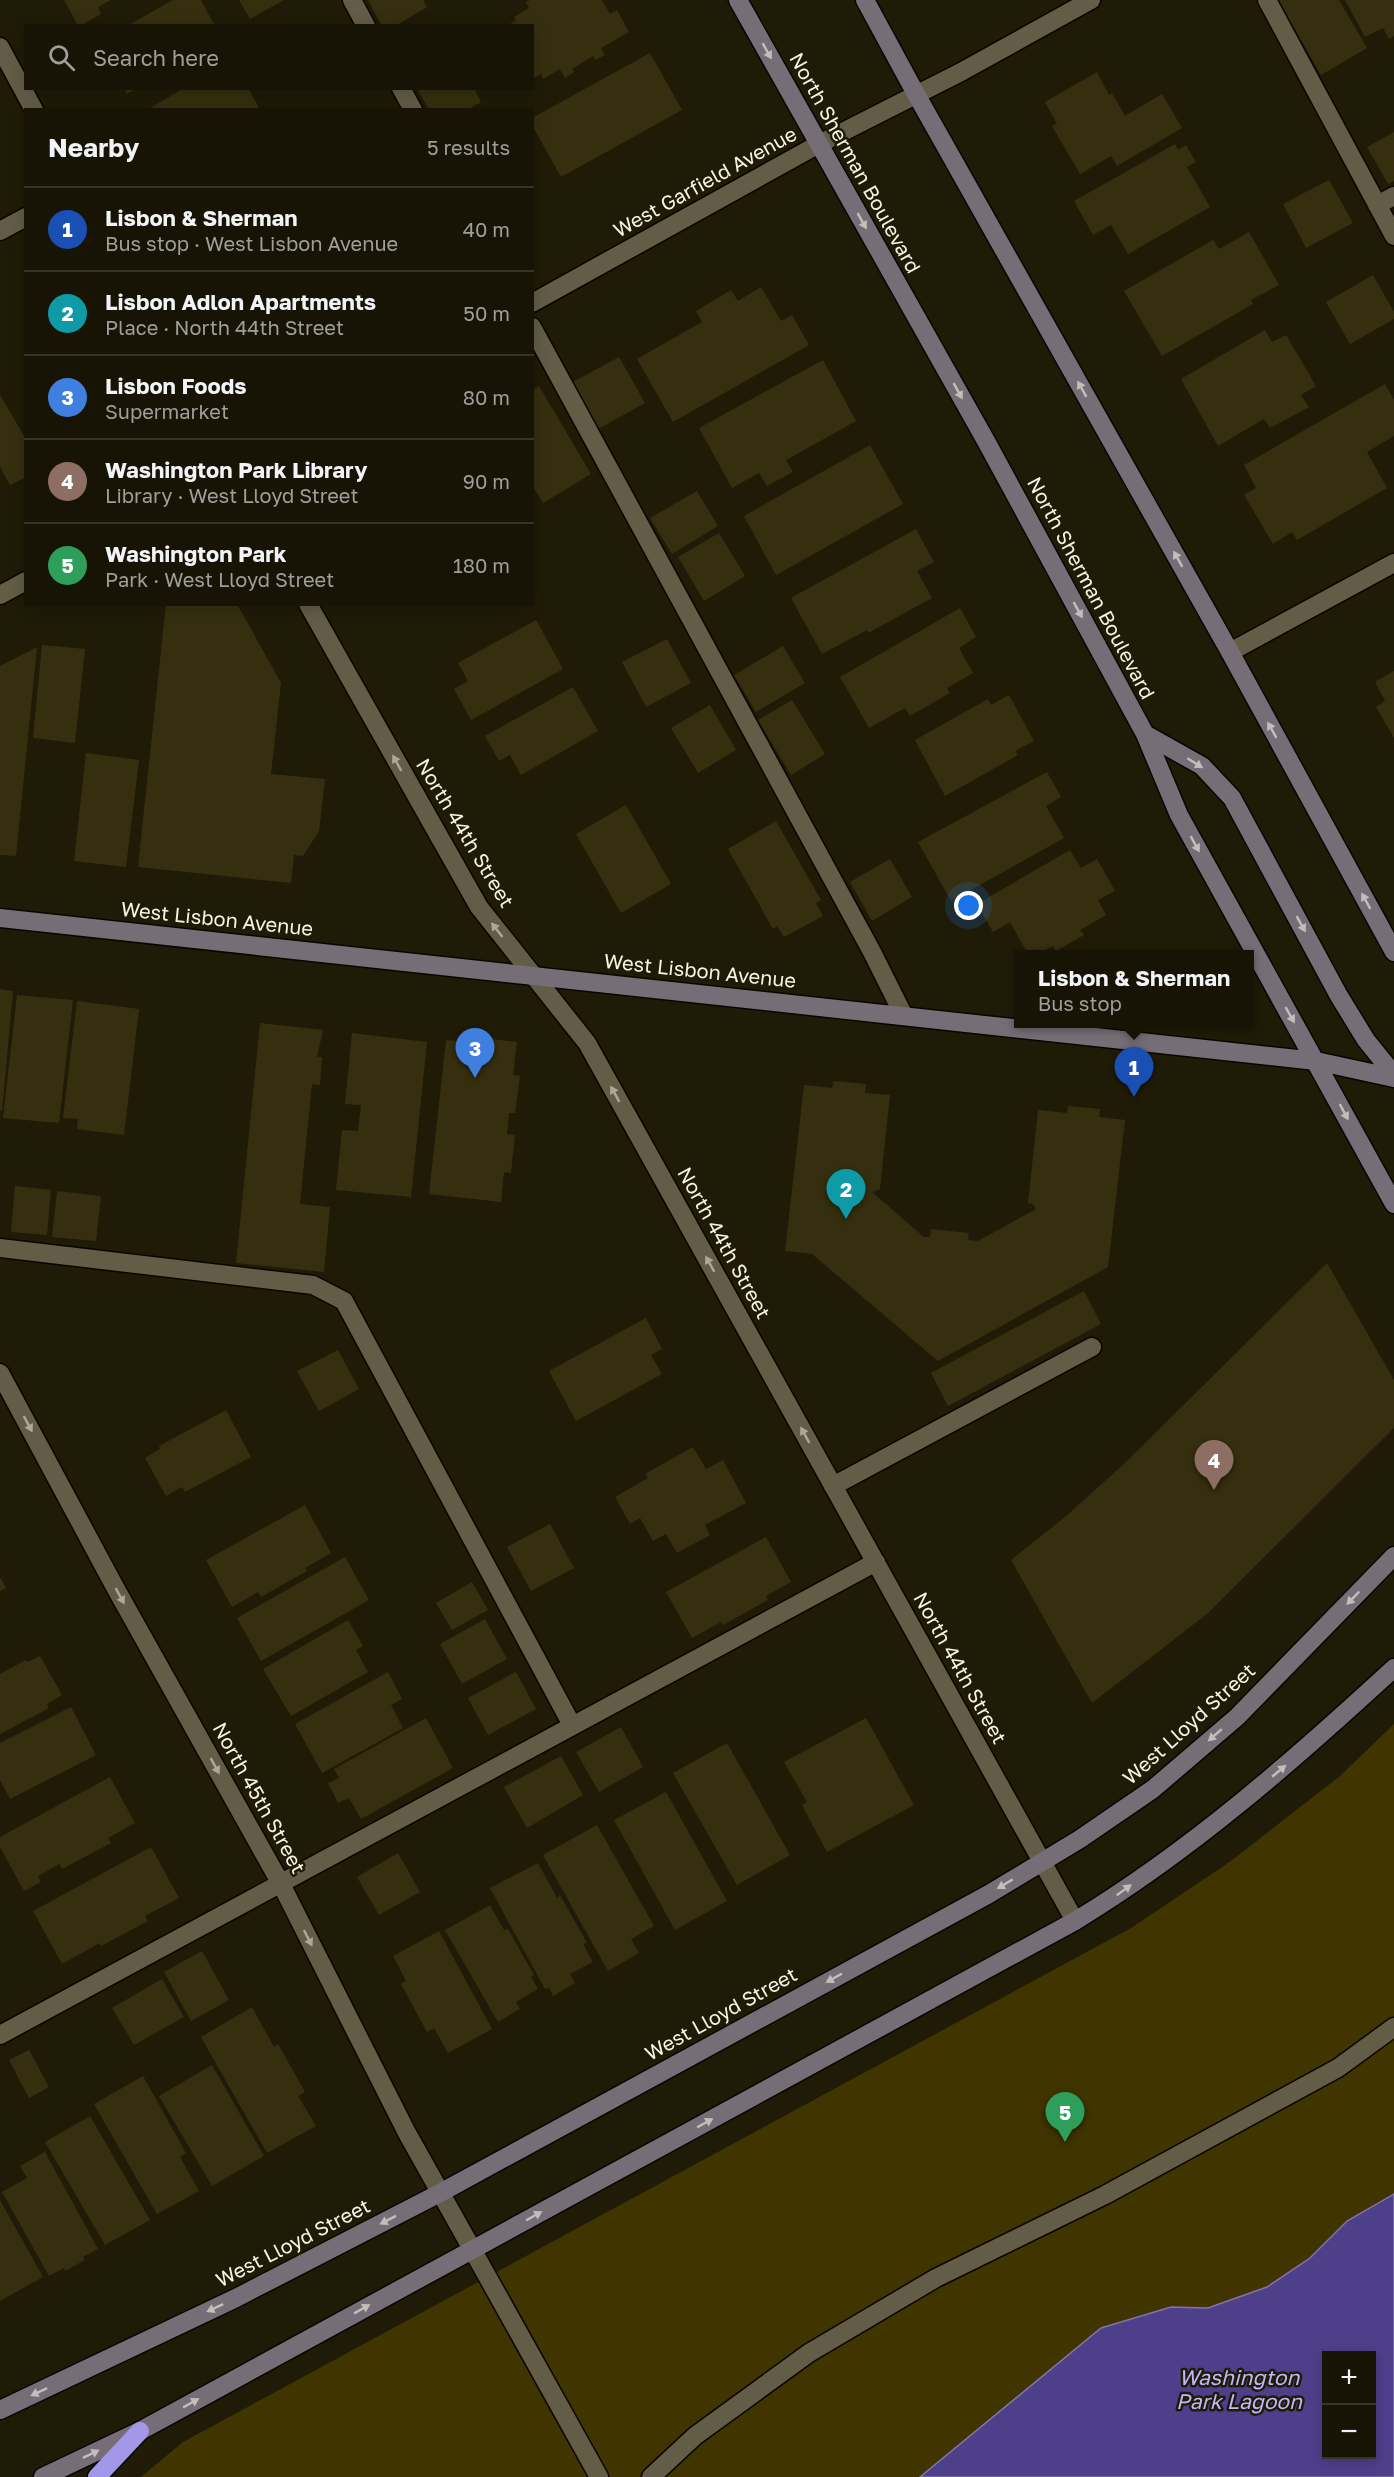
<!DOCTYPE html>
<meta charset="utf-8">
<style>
body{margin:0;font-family:"Golos Text",sans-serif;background:#211d0f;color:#f1f3f6}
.controls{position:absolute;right:18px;bottom:18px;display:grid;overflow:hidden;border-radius:0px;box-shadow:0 3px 15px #0003}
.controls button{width:54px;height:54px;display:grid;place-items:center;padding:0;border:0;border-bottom:2px solid #363327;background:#181405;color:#f1f3f6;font:30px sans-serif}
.you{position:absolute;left:969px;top:906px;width:21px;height:21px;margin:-15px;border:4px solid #fff;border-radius:50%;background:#1a73e8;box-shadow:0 0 0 9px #1a73e833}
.badge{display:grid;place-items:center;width:39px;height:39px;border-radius:50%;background:#7c3aed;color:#fff;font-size:20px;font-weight:700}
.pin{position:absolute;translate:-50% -50px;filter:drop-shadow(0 2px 3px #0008)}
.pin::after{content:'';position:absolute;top:32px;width:21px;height:18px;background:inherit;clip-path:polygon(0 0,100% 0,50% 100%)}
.popup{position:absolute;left:1014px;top:950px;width:240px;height:78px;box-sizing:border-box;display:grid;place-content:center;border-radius:0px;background:#181405;filter:drop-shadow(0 2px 4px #0005);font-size:20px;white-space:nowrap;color:#9f9e9a}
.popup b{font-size:22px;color:#f1f3f6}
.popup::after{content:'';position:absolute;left:50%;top:100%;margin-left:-12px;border:12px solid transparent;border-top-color:#181405}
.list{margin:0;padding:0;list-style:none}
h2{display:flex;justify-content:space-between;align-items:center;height:78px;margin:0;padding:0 24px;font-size:26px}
h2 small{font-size:20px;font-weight:400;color:#9f9e9a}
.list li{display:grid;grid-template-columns:39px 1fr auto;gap:18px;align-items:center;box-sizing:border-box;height:84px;padding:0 24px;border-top:2px solid #363327}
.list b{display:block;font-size:22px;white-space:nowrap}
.list p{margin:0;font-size:20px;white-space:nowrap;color:#9f9e9a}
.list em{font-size:20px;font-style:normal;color:#9f9e9a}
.icon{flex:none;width:33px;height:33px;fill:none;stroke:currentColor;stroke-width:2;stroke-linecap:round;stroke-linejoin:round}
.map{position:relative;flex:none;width:1394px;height:2477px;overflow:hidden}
.search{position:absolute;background:#181405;box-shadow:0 3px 15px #0003;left:24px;top:24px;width:510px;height:66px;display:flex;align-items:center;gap:15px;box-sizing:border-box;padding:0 21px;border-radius:0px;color:#9f9e9a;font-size:22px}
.panel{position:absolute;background:#181405;box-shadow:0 3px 15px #0003;left:24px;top:108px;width:510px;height:498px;border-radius:0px}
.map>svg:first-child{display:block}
.green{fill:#403401;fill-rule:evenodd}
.water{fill:#4e3f8b;stroke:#8175a7;stroke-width:1.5;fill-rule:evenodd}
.building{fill:#362f0f}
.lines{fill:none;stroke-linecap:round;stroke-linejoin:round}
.lane-casing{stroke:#0a0500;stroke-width:21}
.street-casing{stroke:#0a0500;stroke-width:21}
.secondary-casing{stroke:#0a0500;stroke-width:21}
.highway-casing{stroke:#0a0500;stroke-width:21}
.lane{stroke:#635d47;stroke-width:18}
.street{stroke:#635d47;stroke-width:18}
.secondary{stroke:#766e77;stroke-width:18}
.highway{stroke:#a297e8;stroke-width:18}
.oneway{fill:#c3beba}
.oneway2{fill:#ada897}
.labels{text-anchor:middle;stroke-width:5;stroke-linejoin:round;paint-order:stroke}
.street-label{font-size:20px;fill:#f7f4e7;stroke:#201b07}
.water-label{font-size:21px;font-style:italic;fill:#beb7f8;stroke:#201b07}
</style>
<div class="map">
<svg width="1394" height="2477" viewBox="0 0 1394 2477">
<rect width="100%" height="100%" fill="#201b07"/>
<path class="green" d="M 1394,1724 L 1394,2477 L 141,2477 L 183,2442 L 1131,1928 L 1231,1861 L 1340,1776 ZM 1326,2356 L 1372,2356 L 1372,2454 L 1326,2454 Z"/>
<path class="water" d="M 1394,2194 L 1394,2477 L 920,2477 L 1101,2328 L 1171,2307 L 1208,2308 L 1267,2287 L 1310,2258 L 1347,2221 ZM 1326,2356 L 1372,2356 L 1372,2454 L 1326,2454 Z"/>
<path class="building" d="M 64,0 L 111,0 L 98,7 L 101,14 L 80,26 L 78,26 Z
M 173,0 L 201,0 L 215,26 L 127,26 Z
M 239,0 L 284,0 L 250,19 Z
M 368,0 L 423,0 L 427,7 L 395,26 L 382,26 Z
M 529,0 L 602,0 L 610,14 L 617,10 L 629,32 L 601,48 L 605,55 L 595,60 L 593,56 L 572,69 L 574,72 L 565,78 L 560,69 L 543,79 L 541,74 L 532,79 L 532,26 L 507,26 L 516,20 L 514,17 L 529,8 L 526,2 Z
M 1278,0 L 1339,0 L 1367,48 L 1321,75 Z
M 1345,0 L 1394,0 L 1394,36 L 1389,39 L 1383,28 L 1365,37 Z
M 650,53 L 682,110 L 561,177 L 532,125 L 532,118 Z
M 1097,72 L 1109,95 L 1112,93 L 1125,116 L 1162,94 L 1182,128 L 1117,166 L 1111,156 L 1080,174 L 1052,126 L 1057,124 L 1045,102 Z
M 124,88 L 137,88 L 127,94 Z
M 184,88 L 248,88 L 260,110 L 147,110 Z
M 417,88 L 474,88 L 481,102 L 467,110 L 429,110 Z
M 1394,132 L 1394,181 L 1388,184 L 1367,147 Z
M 1175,144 L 1178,150 L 1186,145 L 1196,162 L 1187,167 L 1210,207 L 1128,254 L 1111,225 L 1093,235 L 1074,201 Z
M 1329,180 L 1353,223 L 1306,248 L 1283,204 Z
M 1249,232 L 1279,285 L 1251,300 L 1253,304 L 1162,356 L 1124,291 L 1213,240 L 1219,249 Z
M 1373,275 L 1394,312 L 1394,319 L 1350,344 L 1326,302 Z
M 761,287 L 781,321 L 792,315 L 809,345 L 673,422 L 637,359 L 702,322 L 696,311 L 731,290 L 738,301 Z
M 1265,330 L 1272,342 L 1286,335 L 1316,386 L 1301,395 L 1309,407 L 1270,428 L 1264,419 L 1218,446 L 1181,379 Z
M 619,357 L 645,403 L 598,429 L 573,382 Z
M 823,360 L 856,421 L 786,460 L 793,472 L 767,486 L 759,473 L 732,488 L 699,428 Z
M 1385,384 L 1394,400 L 1394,436 L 1367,452 L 1387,488 L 1297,540 L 1292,532 L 1273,544 L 1244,495 L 1256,488 L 1244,465 Z
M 539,386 L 591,474 L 543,503 L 532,485 L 532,390 Z
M 0,395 L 26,439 L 26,477 L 10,485 L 0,467 Z
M 870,445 L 903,504 L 776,575 L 744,516 Z
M 697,491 L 718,526 L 672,554 L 650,518 Z
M 916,529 L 934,562 L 917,571 L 932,598 L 868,633 L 867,630 L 822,654 L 791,598 Z
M 719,533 L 745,576 L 704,601 L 678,557 Z
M 166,604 L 237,604 L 281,683 L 271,774 L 325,779 L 319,831 L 303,856 L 294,855 L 291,883 L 138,867 Z
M 960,608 L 976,637 L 959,648 L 973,673 L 947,688 L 950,693 L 910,716 L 905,708 L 869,728 L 840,677 Z
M 536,620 L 563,669 L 471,720 L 454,689 L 468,681 L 458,663 Z
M 667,639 L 691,683 L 646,707 L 622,662 Z
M 42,645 L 85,649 L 75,743 L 33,738 Z
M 783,646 L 805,683 L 756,712 L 734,675 Z
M 37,647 L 16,856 L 0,855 L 0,666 Z
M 1394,671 L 1394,738 L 1376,707 L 1385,701 L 1375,682 Z
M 573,687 L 598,731 L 521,775 L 510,755 L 499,761 L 485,736 Z
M 1009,695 L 1034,741 L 1015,751 L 1018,755 L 945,796 L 915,740 L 988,699 L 991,705 Z
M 792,700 L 825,754 L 791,775 L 758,720 Z
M 710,705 L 736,750 L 698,773 L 671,728 Z
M 86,753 L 139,760 L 126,867 L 74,861 Z
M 1047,772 L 1061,797 L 1046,806 L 1064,838 L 951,901 L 918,842 Z
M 626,805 L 671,884 L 621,913 L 576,834 Z
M 776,821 L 821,900 L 816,903 L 823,916 L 784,937 L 777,926 L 773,929 L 728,849 Z
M 1070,850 L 1081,868 L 1097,859 L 1115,891 L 1098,900 L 1106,915 L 1080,930 L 1084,935 L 1056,951 L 1053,946 L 1037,954 L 1028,954 L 1010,922 L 993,932 L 977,904 Z
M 890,859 L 912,897 L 872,921 L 850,882 Z
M 0,989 L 13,991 L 2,1111 L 0,1111 Z
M 17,995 L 73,1000 L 59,1123 L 3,1118 Z
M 77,1001 L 139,1009 L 124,1135 L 77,1129 L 78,1119 L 63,1118 Z
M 260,1023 L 323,1030 L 317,1057 L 322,1057 L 320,1085 L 312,1084 L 300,1204 L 330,1207 L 324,1272 L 236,1263 Z
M 352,1033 L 427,1042 L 411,1197 L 336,1190 L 342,1130 L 358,1131 L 361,1105 L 345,1104 Z
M 461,1035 L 517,1042 L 513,1075 L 520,1076 L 515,1113 L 509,1113 L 507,1134 L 515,1135 L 511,1173 L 504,1172 L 501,1202 L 429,1194 L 446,1040 L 460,1041 Z
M 834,1081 L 866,1084 L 865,1093 L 890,1095 L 880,1189 L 872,1192 L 924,1237 L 930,1237 L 931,1229 L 969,1233 L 968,1240 L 978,1241 L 1036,1209 L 1033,1204 L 1028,1203 L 1038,1110 L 1067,1113 L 1068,1106 L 1100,1109 L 1099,1117 L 1125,1120 L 1108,1267 L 938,1361 L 812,1254 L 785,1251 L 804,1085 L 832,1088 Z
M 15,1186 L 51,1190 L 47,1235 L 11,1232 Z
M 57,1191 L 101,1196 L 96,1241 L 52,1237 Z
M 1327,1263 L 1394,1380 L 1394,1428 L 1207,1614 L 1092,1703 L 1011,1560 L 1065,1517 L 1125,1463 Z
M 1084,1291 L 1101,1324 L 948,1406 L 931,1373 Z
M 646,1318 L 662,1349 L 651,1355 L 662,1374 L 576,1421 L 549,1371 Z
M 338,1350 L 359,1389 L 319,1411 L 297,1371 Z
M 226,1410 L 251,1457 L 185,1492 L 182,1487 L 166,1496 L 145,1458 L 160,1449 L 159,1446 Z
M 693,1447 L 706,1469 L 723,1460 L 746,1503 L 705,1525 L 710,1535 L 677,1553 L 666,1534 L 653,1541 L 640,1518 L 630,1524 L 615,1497 L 648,1478 L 645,1474 Z
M 305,1505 L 331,1553 L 305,1568 L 307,1571 L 261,1597 L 258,1592 L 232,1607 L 206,1560 Z
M 550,1524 L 574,1568 L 531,1591 L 507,1547 Z
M 766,1537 L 791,1582 L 766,1596 L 768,1600 L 723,1625 L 721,1622 L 692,1638 L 666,1592 Z
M 345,1557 L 369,1600 L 261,1661 L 237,1618 Z
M 0,1577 L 6,1588 L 0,1591 Z
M 472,1582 L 488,1610 L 452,1630 L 436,1603 Z
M 485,1619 L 507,1659 L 462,1684 L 440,1644 Z
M 348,1620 L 363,1646 L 356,1650 L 368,1672 L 291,1716 L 263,1669 Z
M 40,1656 L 62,1695 L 47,1704 L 49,1708 L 0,1734 L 0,1674 L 26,1660 L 28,1662 Z
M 388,1672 L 402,1699 L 391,1705 L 403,1728 L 322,1773 L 295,1724 Z
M 516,1672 L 536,1709 L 488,1735 L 468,1698 Z
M 71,1707 L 96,1755 L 10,1799 L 0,1780 L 0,1743 Z
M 426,1718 L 453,1768 L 361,1819 L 349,1798 L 338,1803 L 328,1783 L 339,1778 L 334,1769 Z
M 866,1718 L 914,1805 L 827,1852 L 802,1805 L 807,1802 L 784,1762 Z
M 621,1727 L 643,1767 L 599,1792 L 576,1752 Z
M 727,1743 L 790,1855 L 737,1885 L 673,1773 Z
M 561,1756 L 583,1795 L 527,1828 L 504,1787 Z
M 110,1777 L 135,1823 L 108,1838 L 111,1843 L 62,1869 L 60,1864 L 38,1876 L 41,1882 L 24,1891 L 0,1847 L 0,1837 Z
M 666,1792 L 727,1901 L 675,1930 L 614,1820 Z
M 597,1825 L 654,1926 L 631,1939 L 639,1953 L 608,1971 L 543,1855 Z
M 151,1847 L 179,1898 L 145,1916 L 148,1921 L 101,1946 L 100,1943 L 62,1964 L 33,1911 Z
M 398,1853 L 420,1892 L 379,1915 L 357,1877 Z
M 538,1863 L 557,1898 L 560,1895 L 587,1943 L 583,1944 L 593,1962 L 570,1974 L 575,1983 L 553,1996 L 549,1988 L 545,1989 L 490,1888 Z
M 490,1905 L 504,1930 L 508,1929 L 534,1975 L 531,1977 L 538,1989 L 516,2002 L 520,2009 L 498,2022 L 445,1930 Z
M 439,1931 L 492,2029 L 448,2053 L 434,2028 L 427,2032 L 401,1984 L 406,1981 L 393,1956 Z
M 202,1951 L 229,2000 L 191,2021 L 164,1972 Z
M 162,1979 L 184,2017 L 134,2045 L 112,2008 Z
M 252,2007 L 274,2047 L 278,2044 L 305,2092 L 298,2096 L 316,2126 L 267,2153 L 201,2037 Z
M 29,2050 L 49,2087 L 29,2098 L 9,2060 Z
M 212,2065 L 264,2156 L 212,2186 L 159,2096 Z
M 143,2076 L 186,2153 L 180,2157 L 199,2191 L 157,2214 L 94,2104 Z
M 90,2116 L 150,2220 L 105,2245 L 45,2142 Z
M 45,2152 L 98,2249 L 83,2257 L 85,2260 L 65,2271 L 64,2268 L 49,2276 L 2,2192 L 27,2178 L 20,2166 Z
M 0,2200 L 43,2277 L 0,2301 Z"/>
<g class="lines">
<defs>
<path id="lane" d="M 352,0 L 366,26
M 1267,0 L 1394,236
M 401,88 L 413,110
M 1377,205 L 1394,196
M 0,231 L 26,217
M 532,327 L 872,952 L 904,1016
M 0,1248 L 313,1285 L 344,1301 L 572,1725
M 833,1486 L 1092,1347
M 0,2035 L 876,1562
M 472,2249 L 599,2477
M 651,2477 L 695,2436 L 809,2353 L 936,2278 L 1105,2195 L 1338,2068 L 1394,2027"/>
<path id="street" d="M 0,47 L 34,110
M 532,303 L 819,144 L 961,72 L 1091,0
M 0,595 L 26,581
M 308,604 L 479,907 L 587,1043 L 1075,1921
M 1230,652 L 1394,563
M 0,1373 L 116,1589 L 281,1884 L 407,2133 L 472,2249"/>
<path id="secondary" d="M 738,0 L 986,441 L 1145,734 L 1179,815 L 1394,1204
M 865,0 L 916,94 L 1230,652 L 1394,952
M 1145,734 L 1202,766 L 1232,798 L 1339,996 L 1366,1040 L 1394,1075
M 0,918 L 1316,1061 L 1394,1078
M 0,2410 L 236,2298 L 440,2193 L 989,1894 L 1080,1839 L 1153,1789 L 1237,1717 L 1394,1556
M 43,2477 L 140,2431 L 1075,1921 C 1192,1850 1294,1760 1394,1668"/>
<path id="highway" d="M 97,2477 L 140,2431"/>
</defs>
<use href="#lane" class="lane-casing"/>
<use href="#street" class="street-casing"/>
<use href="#secondary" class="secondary-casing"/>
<use href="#highway" class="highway-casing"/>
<use href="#lane" class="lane"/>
<use href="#street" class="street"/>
<use href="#secondary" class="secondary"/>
<use href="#highway" class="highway"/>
</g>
<defs><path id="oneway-solid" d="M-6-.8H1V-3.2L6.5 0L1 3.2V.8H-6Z" transform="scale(1.5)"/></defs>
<g class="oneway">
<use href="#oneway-solid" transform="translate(767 51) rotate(61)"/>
<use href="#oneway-solid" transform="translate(862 221) rotate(61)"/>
<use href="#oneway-solid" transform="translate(1082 389) rotate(-119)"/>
<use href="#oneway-solid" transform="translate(958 391) rotate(61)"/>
<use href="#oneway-solid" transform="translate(1178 559) rotate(-119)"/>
<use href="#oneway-solid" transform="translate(1078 610) rotate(61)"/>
<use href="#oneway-solid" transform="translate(1272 730) rotate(-119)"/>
<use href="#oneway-solid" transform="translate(1195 763) rotate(32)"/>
<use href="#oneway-solid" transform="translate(1195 844) rotate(61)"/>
<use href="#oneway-solid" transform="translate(1366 901) rotate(-119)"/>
<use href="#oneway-solid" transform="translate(1301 924) rotate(61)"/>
<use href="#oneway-solid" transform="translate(1290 1015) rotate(60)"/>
<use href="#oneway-solid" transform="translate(1344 1112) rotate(62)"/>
<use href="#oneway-solid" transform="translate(1353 1598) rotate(134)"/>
<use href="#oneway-solid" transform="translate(1215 1735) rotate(139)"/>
<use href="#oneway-solid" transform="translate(1279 1771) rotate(-40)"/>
<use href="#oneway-solid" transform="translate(1005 1884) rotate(149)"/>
<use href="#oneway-solid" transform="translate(1124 1890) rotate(-36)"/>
<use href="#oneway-solid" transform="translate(834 1978) rotate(151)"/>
<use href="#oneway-solid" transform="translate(705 2123) rotate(-29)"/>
<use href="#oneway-solid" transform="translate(534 2216) rotate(-29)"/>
<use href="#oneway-solid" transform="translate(388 2220) rotate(153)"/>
<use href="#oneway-solid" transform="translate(215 2308) rotate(155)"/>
<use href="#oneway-solid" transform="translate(362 2309) rotate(-29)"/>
<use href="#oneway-solid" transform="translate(39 2392) rotate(155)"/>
<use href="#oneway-solid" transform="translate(191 2403) rotate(-29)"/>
<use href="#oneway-solid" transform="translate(91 2454) rotate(-26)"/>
</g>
<g class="oneway2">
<use href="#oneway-solid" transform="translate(397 763) rotate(-119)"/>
<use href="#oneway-solid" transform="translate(497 930) rotate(-128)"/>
<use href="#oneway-solid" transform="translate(615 1094) rotate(-119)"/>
<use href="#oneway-solid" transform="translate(710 1264) rotate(-119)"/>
<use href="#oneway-solid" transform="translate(28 1424) rotate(62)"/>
<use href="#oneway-solid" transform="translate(805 1435) rotate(-119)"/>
<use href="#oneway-solid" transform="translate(120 1596) rotate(61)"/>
<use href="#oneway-solid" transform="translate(215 1766) rotate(61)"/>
<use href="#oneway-solid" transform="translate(308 1938) rotate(63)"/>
</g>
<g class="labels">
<g class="street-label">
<text transform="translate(855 163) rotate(61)" y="7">North Sherman Boulevard</text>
<text transform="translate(705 182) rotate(-29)" y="7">West Garfield Avenue</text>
<text transform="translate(1091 588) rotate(62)" y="7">North Sherman Boulevard</text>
<text transform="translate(465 833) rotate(59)" y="7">North 44th Street</text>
<text transform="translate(217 919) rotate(6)" y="7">West Lisbon Avenue</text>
<text transform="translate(700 971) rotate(6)" y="7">West Lisbon Avenue</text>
<text transform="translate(724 1243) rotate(61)" y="7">North 44th Street</text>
<text transform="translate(960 1668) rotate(61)" y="7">North 44th Street</text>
<text transform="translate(1189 1724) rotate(-42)" y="7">West Lloyd Street</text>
<text transform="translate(259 1798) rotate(61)" y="7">North 45th Street</text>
<text transform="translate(721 2014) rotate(-29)" y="7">West Lloyd Street</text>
<text transform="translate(293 2243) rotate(-27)" y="7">West Lloyd Street</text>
</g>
<g class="water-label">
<text x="1239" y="2385">Washington<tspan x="1239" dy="24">Park Lagoon</tspan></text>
</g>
</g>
</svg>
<div class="controls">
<button>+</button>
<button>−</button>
</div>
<div class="you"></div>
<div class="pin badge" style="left:1134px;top:1097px;background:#1a4fb4">1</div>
<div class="popup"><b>Lisbon &amp; Sherman</b>Bus stop</div>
<div class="pin badge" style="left:846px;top:1219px;background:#0f9aa8">2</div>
<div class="pin badge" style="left:475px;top:1078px;background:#3f7fe0">3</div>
<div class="pin badge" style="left:1214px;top:1490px;background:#8d6e63">4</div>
<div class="pin badge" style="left:1065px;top:2142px;background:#2e9e5b">5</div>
<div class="search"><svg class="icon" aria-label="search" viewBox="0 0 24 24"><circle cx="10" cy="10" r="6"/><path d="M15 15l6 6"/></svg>Search here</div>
<section class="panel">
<h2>Nearby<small>5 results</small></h2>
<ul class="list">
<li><span class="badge" style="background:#1a4fb4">1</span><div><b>Lisbon &amp; Sherman</b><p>Bus stop · West Lisbon Avenue</p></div><em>40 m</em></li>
<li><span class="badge" style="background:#0f9aa8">2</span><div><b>Lisbon Adlon Apartments</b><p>Place · North 44th Street</p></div><em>50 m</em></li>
<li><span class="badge" style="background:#3f7fe0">3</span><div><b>Lisbon Foods</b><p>Supermarket</p></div><em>80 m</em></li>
<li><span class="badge" style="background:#8d6e63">4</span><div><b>Washington Park Library</b><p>Library · West Lloyd Street</p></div><em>90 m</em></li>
<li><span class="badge" style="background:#2e9e5b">5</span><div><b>Washington Park</b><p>Park · West Lloyd Street</p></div><em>180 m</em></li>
</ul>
</section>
</div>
